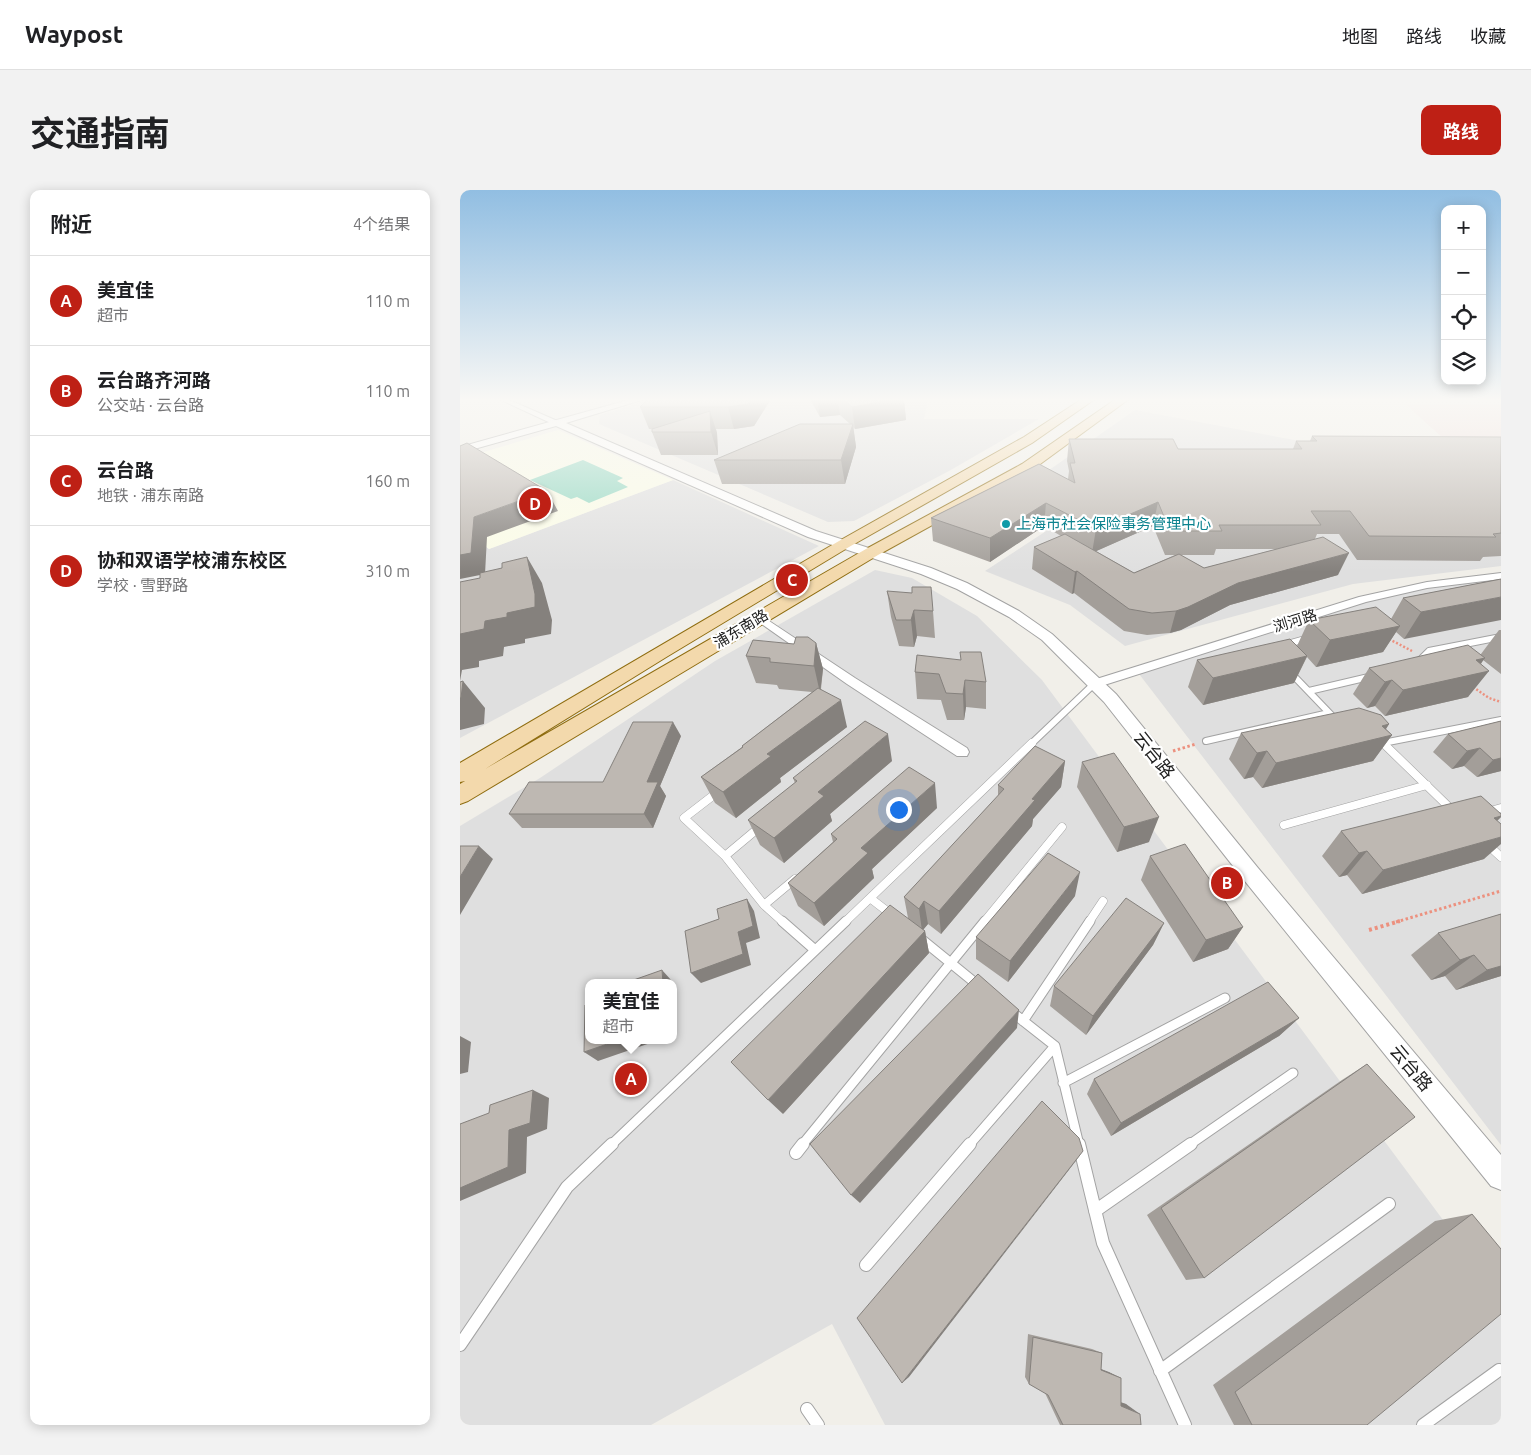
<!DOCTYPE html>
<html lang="zh">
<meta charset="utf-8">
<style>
body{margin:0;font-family:Ubuntu,"Noto Sans SC",sans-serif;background:#f2f2f2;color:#202124}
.controls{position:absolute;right:15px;top:15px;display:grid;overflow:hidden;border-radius:10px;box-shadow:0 2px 12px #0003}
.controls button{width:45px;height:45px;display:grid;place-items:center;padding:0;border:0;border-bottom:1px solid #e0e0e0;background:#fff;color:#202124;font:25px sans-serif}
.you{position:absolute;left:438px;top:619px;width:18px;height:18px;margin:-12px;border:4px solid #fff;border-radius:50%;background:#1a73e8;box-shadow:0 0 0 8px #1a73e833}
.badge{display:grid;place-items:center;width:32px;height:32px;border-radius:50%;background:#be2015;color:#fff;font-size:16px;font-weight:700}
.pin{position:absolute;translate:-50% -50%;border:2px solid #fff;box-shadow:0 1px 5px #0006}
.popup{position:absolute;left:125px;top:789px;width:92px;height:65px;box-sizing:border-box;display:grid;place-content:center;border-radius:10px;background:#fff;filter:drop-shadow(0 1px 4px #0005);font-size:16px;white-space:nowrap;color:#757577}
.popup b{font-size:19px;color:#202124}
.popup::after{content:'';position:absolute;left:50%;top:100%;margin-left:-10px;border:10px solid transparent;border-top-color:#fff}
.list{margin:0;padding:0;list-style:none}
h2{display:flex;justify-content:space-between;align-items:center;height:65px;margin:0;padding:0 20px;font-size:21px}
h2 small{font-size:16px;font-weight:400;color:#757577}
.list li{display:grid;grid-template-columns:32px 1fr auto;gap:15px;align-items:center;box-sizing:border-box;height:90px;padding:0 20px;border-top:1px solid #e0e0e0}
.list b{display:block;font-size:19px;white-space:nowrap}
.list p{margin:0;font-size:16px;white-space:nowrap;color:#757577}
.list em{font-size:16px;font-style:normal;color:#757577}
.icon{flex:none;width:28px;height:28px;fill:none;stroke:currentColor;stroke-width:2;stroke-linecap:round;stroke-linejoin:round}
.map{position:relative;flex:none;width:1041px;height:1235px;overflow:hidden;border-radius:10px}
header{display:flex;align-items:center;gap:30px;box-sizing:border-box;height:70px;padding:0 25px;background:#fff;border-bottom:1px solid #e0e0e0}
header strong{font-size:24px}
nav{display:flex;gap:28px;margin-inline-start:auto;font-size:18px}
.intro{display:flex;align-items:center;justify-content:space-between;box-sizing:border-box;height:120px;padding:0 30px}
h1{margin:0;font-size:35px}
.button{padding:12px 22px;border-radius:10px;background:#be2015;color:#fff;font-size:18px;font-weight:700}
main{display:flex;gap:30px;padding:0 30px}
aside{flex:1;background:#fff;border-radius:10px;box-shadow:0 2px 12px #0003}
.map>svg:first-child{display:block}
.residential{fill:#dfdfdf;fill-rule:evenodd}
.commercial{fill:#efdddb}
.education{fill:#fbfce7}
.pitch{fill:#90d7c0}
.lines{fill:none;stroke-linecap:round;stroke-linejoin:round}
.service-far3-casing{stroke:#a3a3a3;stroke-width:8}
.service-far2-casing{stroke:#a3a3a3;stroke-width:9}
.service-far1-casing{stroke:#a3a3a3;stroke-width:11}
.service-casing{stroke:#a3a3a3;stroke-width:14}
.minor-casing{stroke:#a3a3a3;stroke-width:2}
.tertiary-casing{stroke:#a3a3a3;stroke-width:2}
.primary-casing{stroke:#8f6d10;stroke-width:2}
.path-far2{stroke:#ec917f;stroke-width:2.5;stroke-dasharray:2 2;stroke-linecap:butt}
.path-far1{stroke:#ec917f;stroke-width:3;stroke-dasharray:2.5 2.5;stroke-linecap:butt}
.path{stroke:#ec917f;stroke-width:4;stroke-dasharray:3 3;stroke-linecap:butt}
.service-far3{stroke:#fff;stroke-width:6}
.service-far2{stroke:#fff;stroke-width:8}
.service-far1{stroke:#fff;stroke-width:9}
.service{stroke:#fff;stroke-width:12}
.minor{fill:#fff;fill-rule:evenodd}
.tertiary{fill:#fff;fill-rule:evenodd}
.primary{fill:#f3d9ac;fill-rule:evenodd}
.wall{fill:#a39e99;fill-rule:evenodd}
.shaded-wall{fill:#85817d}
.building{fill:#beb8b2;stroke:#85817d}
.culture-dot{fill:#0f9aa8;stroke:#fff;stroke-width:2}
.labels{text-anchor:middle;stroke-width:4.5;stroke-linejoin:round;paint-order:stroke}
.far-culture-label{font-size:15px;fill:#0d838f;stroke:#fff;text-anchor:start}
.far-street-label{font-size:15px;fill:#222;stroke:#fff}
.street-label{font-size:18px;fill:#222;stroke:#fff}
</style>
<header>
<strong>Waypost</strong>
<nav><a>地图</a><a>路线</a><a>收藏</a></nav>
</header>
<div class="intro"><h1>交通指南</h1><a class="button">路线</a></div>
<main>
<aside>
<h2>附近<small>4个结果</small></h2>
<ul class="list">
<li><span class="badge">A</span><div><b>美宜佳</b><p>超市</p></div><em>110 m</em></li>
<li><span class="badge">B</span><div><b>云台路齐河路</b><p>公交站 · 云台路</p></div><em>110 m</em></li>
<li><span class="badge">C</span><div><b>云台路</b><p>地铁 · 浦东南路</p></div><em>160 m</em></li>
<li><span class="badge">D</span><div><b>协和双语学校浦东校区</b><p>学校 · 雪野路</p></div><em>310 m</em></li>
</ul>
</aside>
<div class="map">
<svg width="1041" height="1235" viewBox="0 0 1041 1235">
<rect width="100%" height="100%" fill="#f1efe9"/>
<path class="residential" d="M 192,209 L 468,209 L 464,229 L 579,229 L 489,281 L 394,331 L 368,332 L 139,234 L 140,225 Z
M 675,220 L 845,252 L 1041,268 L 1041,376 L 893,394 L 665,456 L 610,415 L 525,381 L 626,315 L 582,285 Z
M 213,290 L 359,356 L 0,548 L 0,338 L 29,359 Z
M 415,380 L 452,388 L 517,426 L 582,490 L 1041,1108 L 1041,1235 L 425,1235 L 372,1134 L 191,1235 L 0,1235 L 0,636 L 80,588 L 255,471 ZM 128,793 L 214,793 L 214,850 L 128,850 Z
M 1041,390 L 1041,955 L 676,480 L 828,433 L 967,395 Z"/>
<path class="commercial" d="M 945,214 L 1041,214 L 1041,264 L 1001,264 Z"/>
<path class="education" d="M 98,240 L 213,290 L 29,359 L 0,338 L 0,269 Z"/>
<path class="pitch" d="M 123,270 L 163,288 L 157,291 L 168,297 L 129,313 L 117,307 L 111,309 L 70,290 Z"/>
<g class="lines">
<defs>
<path id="service-far3" d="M 824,455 L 849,448
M 959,471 L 969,461 L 1041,447
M 830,482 L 877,531
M 849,501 L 913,486
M 746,551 L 869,523
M 571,554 L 634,494
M 924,554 L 923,553 L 1041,530"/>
<path id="service-far2" d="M 923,553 L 993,621
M 259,601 L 224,628 L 265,666 L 304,715
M 1027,622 L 1041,618
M 824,635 L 967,595
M 1028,655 L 1041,667
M 265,666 L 302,635
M 410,708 L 432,725
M 323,732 L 304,715 L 335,689
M 385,732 L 572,553
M 524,732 L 602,637
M 629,732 L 643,711"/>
<path id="service-far1" d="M 322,731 L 355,760
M 460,748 L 519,796
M 552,822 L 595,856 L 619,955
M 563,831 L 630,731
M 603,893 L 765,808
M 151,955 L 386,731
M 342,955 L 525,731
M 509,955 L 595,856
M 729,955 L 833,883"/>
<path id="service" d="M 619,954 L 643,1053 L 725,1235
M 336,963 L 343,954
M 635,1021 L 731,954
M 406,1075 L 510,954
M 0,1155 L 107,997 L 152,954
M 700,1181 L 929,1014
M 347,1219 L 358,1235
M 963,1235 L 1039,1180"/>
<path id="minor" d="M 39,209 L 47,209 L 102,233 L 95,235 Z
M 1041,383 L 1041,389 L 967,398 L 906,412 L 638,497 L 630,497 L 628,494 L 630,491 L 899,407 L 967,392 Z
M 300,425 L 395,488 L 507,558 L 509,562 L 507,566 L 497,566 L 387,494 L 296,430 L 294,428 Z"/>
<path id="tertiary" d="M 172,209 L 185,209 L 106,233 L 356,341 L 471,378 L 507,393 L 559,421 L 592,444 L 656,504 L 798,678 L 1041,965 L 1041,1000 L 1031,996 L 784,690 L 644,512 L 582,450 L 549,427 L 497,399 L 461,384 L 348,347 L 96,236 L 0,263 L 0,257 Z"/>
<path id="primary" d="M 622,209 L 635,209 L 572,253 L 389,357 L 208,466 L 25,579 L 406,359 L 562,274 L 656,209 L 669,209 L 572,280 L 418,365 L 8,611 L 0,614 L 0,594 L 5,591 L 0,592 L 0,573 L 379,351 L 564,247 Z"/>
</defs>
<use href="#service-far3" class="service-far3-casing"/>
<use href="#service-far2" class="service-far2-casing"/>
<use href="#service-far1" class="service-far1-casing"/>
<use href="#service" class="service-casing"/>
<use href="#minor" class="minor-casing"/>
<use href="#tertiary" class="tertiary-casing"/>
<use href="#primary" class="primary-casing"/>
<path class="path-far2" d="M 929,449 L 952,461
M 1013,497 L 1029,508 L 1041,512"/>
<path class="path-far1" d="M 713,561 L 736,554
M 936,732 L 1041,701"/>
<path class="path" d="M 909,740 L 940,731"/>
<use href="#service-far3" class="service-far3"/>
<use href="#service-far2" class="service-far2"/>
<use href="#service-far1" class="service-far1"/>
<use href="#service" class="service"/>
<use href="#minor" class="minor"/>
<use href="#tertiary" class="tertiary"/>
<use href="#primary" class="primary"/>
</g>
<path class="wall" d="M 311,209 L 294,236 L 274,239 L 256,239 L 257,243 L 258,265 L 201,265 L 192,242 L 192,239 L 189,239 L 180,217 Z
M 350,209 L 444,209 L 446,230 L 395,239 L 393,237 L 396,257 L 385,294 L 262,294 L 254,270 L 390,234 L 380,225 L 360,227 Z
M 852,246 L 1041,247 L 1041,366 L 1023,367 L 1020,371 L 897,370 L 879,344 L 857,344 L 855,349 L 878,385 L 770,415 L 721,440 L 710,443 L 687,445 L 664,441 L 614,403 L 612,404 L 572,379 L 574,357 L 601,346 L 584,336 L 530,372 L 473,351 L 471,328 L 608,289 L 609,281 L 607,271 L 609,249 L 718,259 L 833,259 L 836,251 L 850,251 ZM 693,336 L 705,365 L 715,365 L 674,383 L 636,361 ZM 756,359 L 817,359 L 744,378 L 721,365 L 754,365 Z
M 1041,389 L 944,449 L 936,442 L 923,462 L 856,477 L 847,467 L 834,493 L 743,515 L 728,497 L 737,470 L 837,456 L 849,430 L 931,429 L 943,408 Z
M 427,401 L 473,421 L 475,448 L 457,446 L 454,457 L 439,456 L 431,427 Z
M 1039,440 L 1041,440 L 1041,484 L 1023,470 L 1021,474 L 1008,507 L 925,526 L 915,516 L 907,518 L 893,504 L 909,478 L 1021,464 Z
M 356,453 L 363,479 L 361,499 L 387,537 L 320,588 L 321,592 L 276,628 L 255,613 L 241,587 L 282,557 L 282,556 L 352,502 L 319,499 L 317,495 L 296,493 L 286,466 L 334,454 Z
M 457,465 L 526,492 L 526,519 L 506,517 L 504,530 L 487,530 L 481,510 L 457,509 L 455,482 Z
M 1041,531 L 1041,581 L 1017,587 L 1004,576 L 992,579 L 973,562 L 988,544 Z
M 929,534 L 926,539 L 932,545 L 913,571 L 802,598 L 793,587 L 784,589 L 769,569 L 781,543 Z
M 221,546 L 200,596 L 206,606 L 193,638 L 62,638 L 49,624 L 143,592 Z
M 432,571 L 370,624 L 372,631 L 324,673 L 300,655 L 288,630 L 335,593 L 333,588 Z
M 605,571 L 601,597 L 573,629 L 572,636 L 481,744 L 468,734 L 463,740 L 465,741 L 469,763 L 323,924 L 448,728 L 444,707 L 538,606 L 538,595 Z
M 622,572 L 689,652 L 657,662 L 617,597 Z
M 477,618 L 412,679 L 414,688 L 364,736 L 338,716 L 328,693 L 373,652 L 371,644 Z
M 1041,624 L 1041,627 L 1037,631 L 1024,669 L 902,704 L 887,685 L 879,687 L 862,666 L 881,641 Z
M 690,666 L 783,737 L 768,759 L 733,772 L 681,690 Z
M 615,706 L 548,792 L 516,769 L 516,747 Z
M 1041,724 L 1041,786 L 996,800 L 985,786 L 971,790 L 951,765 L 978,743 Z
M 704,733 L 693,755 L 626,845 L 590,816 L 594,796 Z
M 839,828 L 819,846 L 651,946 L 627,904 L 634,889 Z
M 907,874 L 744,1088 L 726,1090 L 687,1025 L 882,890 Z
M 1012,1024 L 907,1235 L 774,1235 L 753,1195 L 975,1031 Z
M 568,1144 L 632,1159 L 642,1163 L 641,1179 L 661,1188 L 661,1213 L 666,1214 L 681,1235 L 600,1235 L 585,1203 L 569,1194 L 565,1187 Z"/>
<path class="shaded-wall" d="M 292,209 L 311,209 L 294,236 L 274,239 L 268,217 Z
M 357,209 L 378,209 L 380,225 L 360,227 Z
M 438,209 L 444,209 L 446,230 L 395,239 L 392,217 Z
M 250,221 L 257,243 L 258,265 L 251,242 Z
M 393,234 L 396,257 L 385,294 L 381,270 Z
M 87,301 L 98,321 L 27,347 L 25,384 L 0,389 L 0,365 L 14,327 Z
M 698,312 L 693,336 L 632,363 L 636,339 Z
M 586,313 L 584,336 L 530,372 L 530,348 Z
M 889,363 L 878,385 L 770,415 L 721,440 L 710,443 L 716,421 L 778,393 Z
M 67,367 L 82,393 L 92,430 L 91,444 L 65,449 L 65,453 L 44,457 L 43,466 L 19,471 L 19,477 L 2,480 L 0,491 L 0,444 L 25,431 L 47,423 Z
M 617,381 L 614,403 L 612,404 L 615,382 Z
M 1041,407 L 1041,430 L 944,449 L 961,422 Z
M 454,420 L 457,446 L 454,457 L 451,430 Z
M 940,436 L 923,462 L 856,477 L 870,450 Z
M 356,453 L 363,479 L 360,503 L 354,476 Z
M 847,466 L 834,493 L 743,515 L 753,488 Z
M 1025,468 L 1013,484 L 1029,481 L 1008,507 L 925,526 L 943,500 L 1016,470 Z
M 505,490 L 506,517 L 504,530 L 503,504 Z
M 932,490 L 915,516 L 907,518 L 925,492 Z
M 3,491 L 25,518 L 24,534 L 0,540 L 0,508 Z
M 381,510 L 387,537 L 320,588 L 321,592 L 276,628 L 263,602 L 307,564 Z
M 213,532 L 221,546 L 200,596 L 206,606 L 193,638 L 184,624 L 187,592 Z
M 929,534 L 920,548 L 932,545 L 913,571 L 802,598 L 816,573 L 922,536 Z
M 428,544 L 432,571 L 370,624 L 372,631 L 324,673 L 314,648 L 358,602 Z
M 1020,558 L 1004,576 L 992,579 L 1007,561 Z
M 807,561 L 793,587 L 784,589 L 797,563 Z
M 1041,568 L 1041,581 L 1017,587 L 1033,570 Z
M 605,571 L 601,597 L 573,629 L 572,636 L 481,744 L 479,721 L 572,609 Z
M 475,593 L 477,618 L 412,679 L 414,688 L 364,736 L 354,713 L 401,658 Z
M 1041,626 L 1041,627 L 1016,651 L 1034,628 Z
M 699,627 L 689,652 L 657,662 L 664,637 Z
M 1041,647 L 1041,654 L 1024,669 L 902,704 L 923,680 Z
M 19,656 L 33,669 L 0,725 L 0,687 Z
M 907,661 L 887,685 L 879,687 L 899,663 Z
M 620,682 L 615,706 L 548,792 L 550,771 Z
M 287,709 L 294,721 L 300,748 L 286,753 L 291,775 L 241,793 L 231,783 L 278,742 Z
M 464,711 L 468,734 L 462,741 L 459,719 Z
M 704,733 L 693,755 L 626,845 L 633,826 Z
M 783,737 L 768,759 L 733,772 L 746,750 Z
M 465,741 L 469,763 L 323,924 L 308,910 Z
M 1014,765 L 985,786 L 971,790 L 1000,770 Z
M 1041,776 L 1041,786 L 996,800 L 1027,780 Z
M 202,780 L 212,791 L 212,793 L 203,793 Z
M 214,805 L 215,817 L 214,817 Z
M 559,820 L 557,838 L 400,1013 L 391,1005 Z
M 839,828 L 819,846 L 651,946 L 661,933 Z
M 0,846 L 11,852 L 8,882 L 0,884 Z
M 159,850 L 199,850 L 138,871 L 124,862 Z
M 73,900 L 89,908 L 87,939 L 67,947 L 66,983 L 0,1011 L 0,998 L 49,940 Z
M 623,961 L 615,972 L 449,1187 L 442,1193 Z
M 630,1175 L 649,1182 L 661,1188 L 641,1180 Z
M 649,1208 L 666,1214 L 680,1224 L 661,1216 Z"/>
<path class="building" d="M 188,209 L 292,209 L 288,214 L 268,217 L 180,217 Z
M 383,209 L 438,209 L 392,217 Z
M 250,221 L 251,242 L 192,242 L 192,239 Z
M 340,234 L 393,234 L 381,270 L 254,270 Z
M 852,246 L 1041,247 L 1041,343 L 1033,344 L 1036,347 L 909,346 L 890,321 L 851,321 L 861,335 L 759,335 L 762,341 L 710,341 L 698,312 L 636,339 L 586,313 L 530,348 L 471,328 L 579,274 L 615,293 L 610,273 L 615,273 L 609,249 L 713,249 L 718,259 L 842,259 L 836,251 L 857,251 Z
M 7,253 L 87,301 L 14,327 L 11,363 L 0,365 L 0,256 Z
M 605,344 L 674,383 L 719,364 L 744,378 L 863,347 L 889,363 L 778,393 L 728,417 L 716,421 L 692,423 L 669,419 L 617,381 L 615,382 L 574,357 Z
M 67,367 L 75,404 L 75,417 L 47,423 L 47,427 L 25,431 L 24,439 L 0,444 L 0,392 L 20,388 L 20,383 L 42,378 L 42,373 Z
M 1041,389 L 1041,407 L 961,422 L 943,408 Z
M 452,397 L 471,397 L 473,421 L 454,420 L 451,430 L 436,430 L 427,401 L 452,403 Z
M 916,417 L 940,436 L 870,450 L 849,430 Z
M 336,447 L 348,447 L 356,453 L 354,476 L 310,472 L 310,468 L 286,466 L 293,450 L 334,454 Z
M 830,449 L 847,466 L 753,488 L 737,470 Z
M 1008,455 L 1025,468 L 1016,470 L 1029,481 L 943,500 L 932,490 L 925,492 L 909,478 Z
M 500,462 L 521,462 L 526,492 L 505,490 L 503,504 L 486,503 L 479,484 L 455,482 L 457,465 L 501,470 Z
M 3,491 L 1,508 L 0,508 L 0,492 Z
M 358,498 L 381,510 L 307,564 L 311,566 L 263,602 L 241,587 L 283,557 L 282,556 Z
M 899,518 L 921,525 L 929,534 L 922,536 L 932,545 L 816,573 L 807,561 L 797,563 L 781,543 Z
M 405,531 L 428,544 L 358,602 L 364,606 L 314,648 L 288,630 L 337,591 L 333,588 Z
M 1041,531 L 1041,568 L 1033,570 L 1020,558 L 1007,561 L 988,544 Z
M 173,532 L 213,532 L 187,592 L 198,592 L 184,624 L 49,624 L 69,592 L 143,592 Z
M 575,556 L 605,571 L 572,609 L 575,610 L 479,721 L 464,711 L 459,719 L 444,707 L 544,599 L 538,595 Z
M 654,563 L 699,627 L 664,637 L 622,572 Z
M 449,577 L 475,593 L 401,658 L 408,663 L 354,713 L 328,693 L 377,649 L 371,644 Z
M 1021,606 L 1041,624 L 1041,626 L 1034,628 L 1041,634 L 1041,647 L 923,680 L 907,661 L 899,663 L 881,641 Z
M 725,654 L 783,737 L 746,750 L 690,666 Z
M 0,656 L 19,656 L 0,687 Z
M 588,663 L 620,682 L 550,771 L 516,747 Z
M 666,708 L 704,733 L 633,826 L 594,796 Z
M 287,709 L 293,736 L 278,742 L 283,764 L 231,783 L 225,741 L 259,729 L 257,719 Z
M 430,715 L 465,741 L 308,910 L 271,872 Z
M 1041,724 L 1041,776 L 1027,780 L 1014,765 L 1000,770 L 978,743 Z
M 202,780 L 203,793 L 168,793 L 168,792 Z
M 518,784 L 559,820 L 391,1005 L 350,954 Z
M 808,792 L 839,828 L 661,933 L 634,889 Z
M 128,814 L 128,850 L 159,850 L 124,862 L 125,815 Z
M 907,874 L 955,927 L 744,1088 L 701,1018 Z
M 73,900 L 70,933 L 49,940 L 48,977 L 0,998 L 0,934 L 29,923 L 30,915 Z
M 582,911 L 619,948 L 623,961 L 442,1193 L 397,1128 Z
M 1012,1024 L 1041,1059 L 1041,1124 L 907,1235 L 792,1235 L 775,1202 Z
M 573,1147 L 642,1163 L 641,1180 L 661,1188 L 661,1216 L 680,1224 L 681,1235 L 603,1235 L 588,1205 L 569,1194 Z"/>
<linearGradient id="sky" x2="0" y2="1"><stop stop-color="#91bee2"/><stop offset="0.55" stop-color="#f9f8f5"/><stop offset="1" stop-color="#f9f8f5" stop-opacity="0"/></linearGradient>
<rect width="1041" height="382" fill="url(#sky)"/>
<circle class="culture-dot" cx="546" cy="334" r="5"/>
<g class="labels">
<g class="far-culture-label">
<text x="556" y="339">上海市社会保险事务管理中心</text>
</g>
<g class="far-street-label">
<text transform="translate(835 431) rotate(-17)" y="5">浏河路</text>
<text transform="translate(281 439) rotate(-31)" y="5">浦东南路</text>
</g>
<g class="street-label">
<text transform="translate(694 565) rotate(52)" y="6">云台路</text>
<text transform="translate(951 878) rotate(50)" y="6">云台路</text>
</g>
</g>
</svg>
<div class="controls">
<button>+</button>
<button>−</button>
<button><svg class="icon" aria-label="locate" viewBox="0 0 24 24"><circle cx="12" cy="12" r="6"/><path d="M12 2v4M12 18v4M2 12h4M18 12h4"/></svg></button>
<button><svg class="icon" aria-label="layers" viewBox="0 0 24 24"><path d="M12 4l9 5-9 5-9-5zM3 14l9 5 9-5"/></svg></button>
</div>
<div class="you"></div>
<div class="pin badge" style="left:171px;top:889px">A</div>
<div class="popup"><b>美宜佳</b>超市</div>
<div class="pin badge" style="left:767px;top:693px">B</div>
<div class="pin badge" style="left:332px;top:390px">C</div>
<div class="pin badge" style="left:75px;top:314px">D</div>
</div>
</main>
